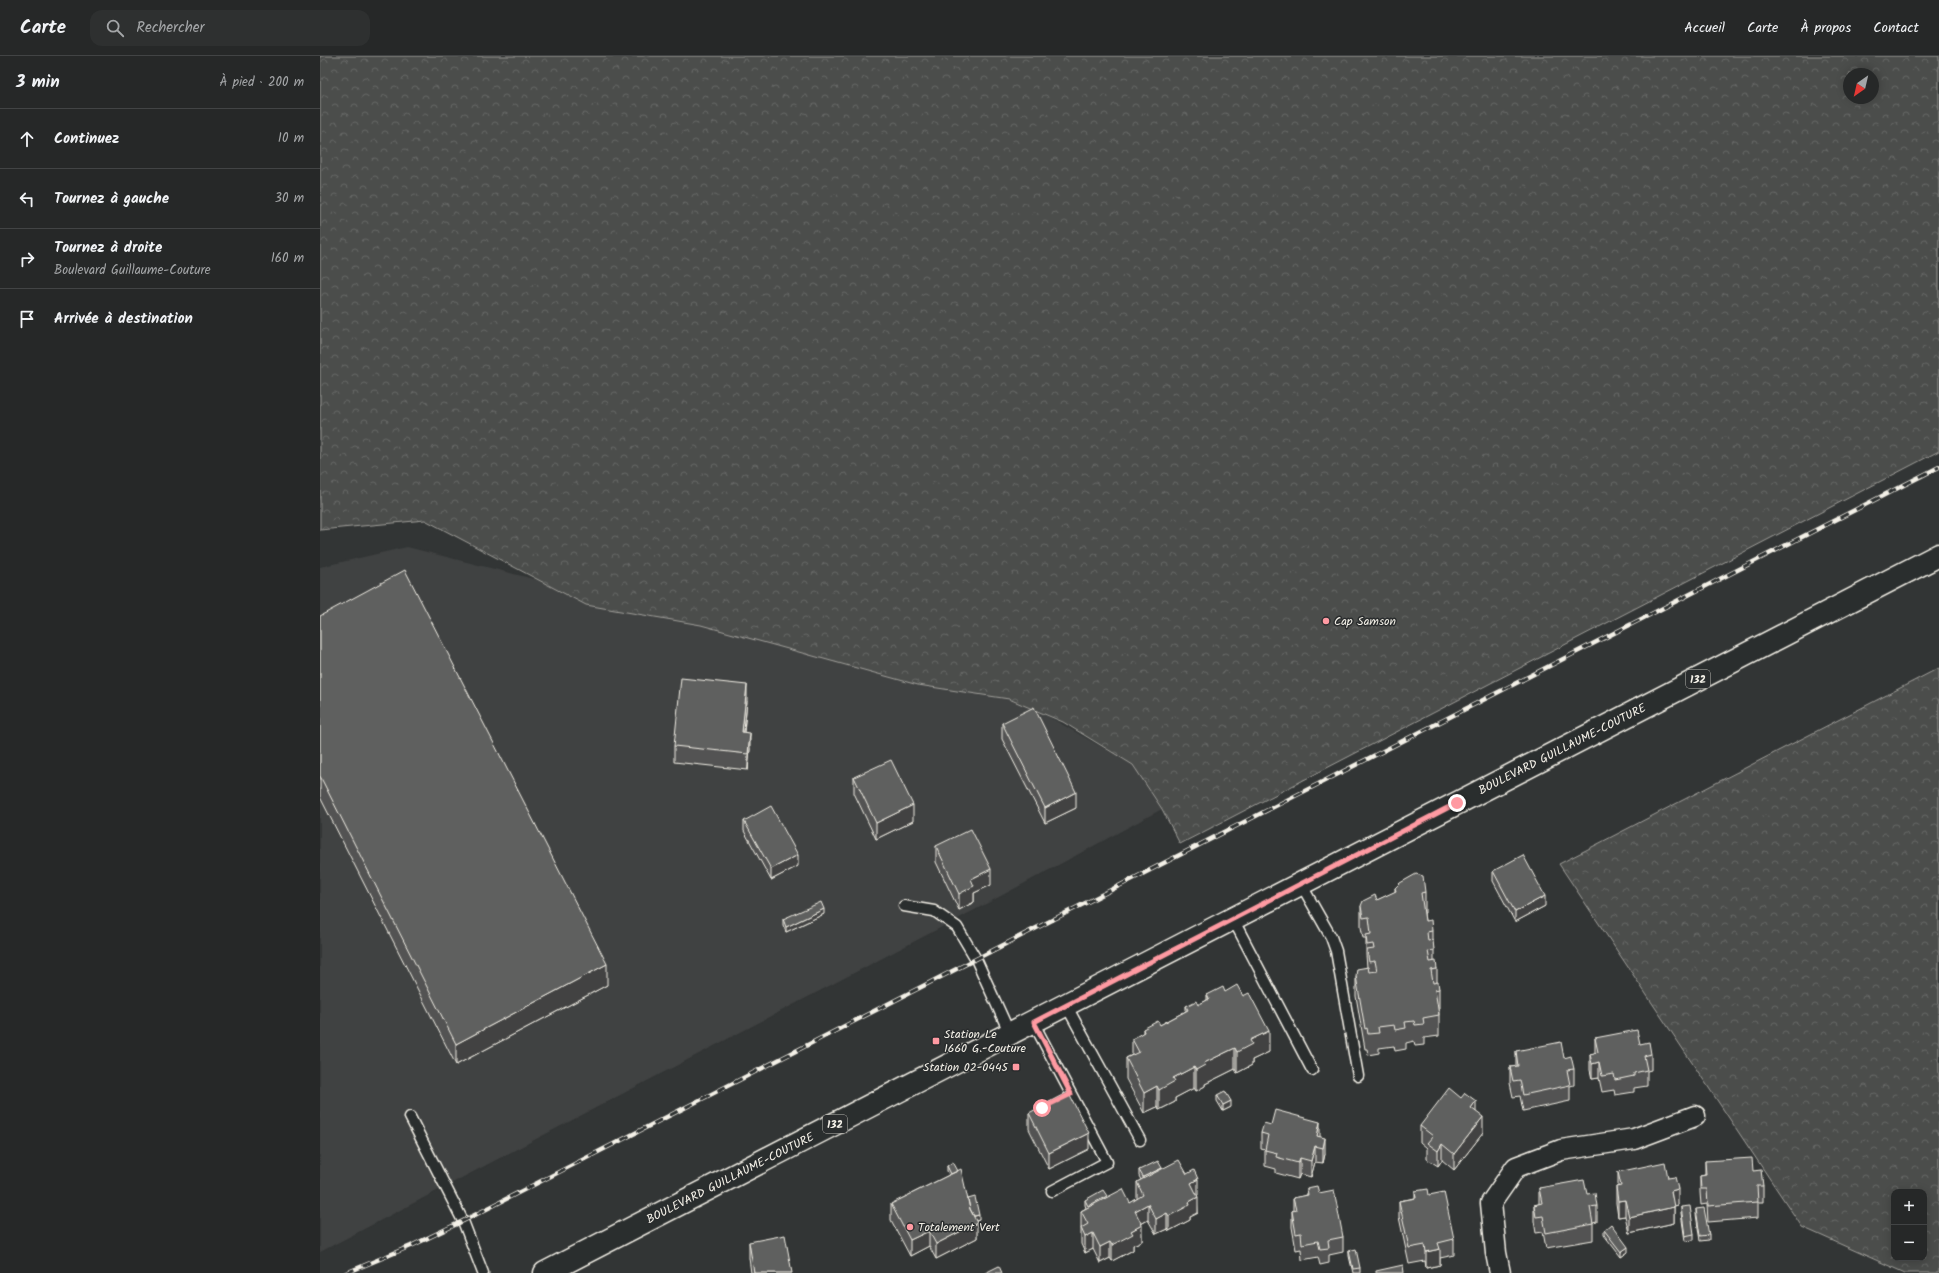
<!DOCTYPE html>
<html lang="fr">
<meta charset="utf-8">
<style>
body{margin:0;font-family:Kalam,sans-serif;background:#2e3030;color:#f1f3f6}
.controls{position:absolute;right:12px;bottom:12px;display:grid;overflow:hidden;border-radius:8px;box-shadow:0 2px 10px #0003}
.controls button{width:36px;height:36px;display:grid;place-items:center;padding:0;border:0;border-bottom:1px solid #424445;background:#262828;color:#f1f3f6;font:20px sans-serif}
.compass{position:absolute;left:1523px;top:12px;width:36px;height:36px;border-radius:50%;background:#262828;box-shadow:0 2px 10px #0003;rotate:214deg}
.stop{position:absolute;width:12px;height:12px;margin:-9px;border:3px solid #ff9aa2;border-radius:50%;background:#fff}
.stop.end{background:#ff9aa2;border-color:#fff;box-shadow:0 1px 4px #0008}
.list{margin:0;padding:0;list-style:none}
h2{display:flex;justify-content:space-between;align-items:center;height:52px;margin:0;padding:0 16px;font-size:17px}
h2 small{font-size:13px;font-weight:400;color:#a4a6a8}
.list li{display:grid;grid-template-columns:26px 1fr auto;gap:12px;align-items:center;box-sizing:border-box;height:60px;padding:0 16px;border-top:1px solid #424445}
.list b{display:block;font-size:15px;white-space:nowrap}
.list p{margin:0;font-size:13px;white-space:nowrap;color:#a4a6a8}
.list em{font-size:13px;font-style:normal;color:#a4a6a8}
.icon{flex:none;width:22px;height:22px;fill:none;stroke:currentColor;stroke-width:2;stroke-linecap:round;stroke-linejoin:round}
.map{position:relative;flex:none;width:1619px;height:1217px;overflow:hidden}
header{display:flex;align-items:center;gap:24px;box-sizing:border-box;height:56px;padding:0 20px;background:#262828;border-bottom:1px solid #424445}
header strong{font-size:19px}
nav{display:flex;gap:22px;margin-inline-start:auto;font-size:14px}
.search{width:280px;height:36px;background:#2e3030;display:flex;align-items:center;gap:10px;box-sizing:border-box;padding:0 14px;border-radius:12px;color:#a4a6a8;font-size:15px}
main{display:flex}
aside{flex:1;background:#262828}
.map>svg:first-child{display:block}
.built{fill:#404242}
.forest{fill:url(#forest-crowns);stroke:#a09f9a;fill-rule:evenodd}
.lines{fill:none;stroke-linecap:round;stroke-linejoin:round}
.lane-casing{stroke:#f4f1e8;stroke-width:13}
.street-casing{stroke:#f4f1e8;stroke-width:23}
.primary-casing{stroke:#f4f1e8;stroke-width:25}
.lane{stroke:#2a2d2e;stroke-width:10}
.street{stroke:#2a2d2e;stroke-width:20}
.primary{stroke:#2a2d2e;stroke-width:22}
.rail-casing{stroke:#f4f1e8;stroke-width:4.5}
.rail{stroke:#2a2d2e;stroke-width:3;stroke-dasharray:9;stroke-linecap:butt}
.wall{fill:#525352;stroke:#f4f1e8}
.shaded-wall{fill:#424342;stroke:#f4f1e8}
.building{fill:#5f605f;stroke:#f4f1e8}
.route{stroke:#ff9aa2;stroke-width:5}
.poi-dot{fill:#ff9aa2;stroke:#2a2d2e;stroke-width:1.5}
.labels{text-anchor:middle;stroke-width:3;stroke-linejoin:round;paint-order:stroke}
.shield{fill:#2a2d2e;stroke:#b7b6b0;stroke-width:1}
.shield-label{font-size:11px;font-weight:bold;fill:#f4f1e8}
.poi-label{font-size:12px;fill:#f4f1e8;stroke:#2a2d2e;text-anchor:start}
.street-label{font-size:12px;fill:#f4f1e8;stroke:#2a2d2e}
</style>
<header>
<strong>Carte</strong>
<div class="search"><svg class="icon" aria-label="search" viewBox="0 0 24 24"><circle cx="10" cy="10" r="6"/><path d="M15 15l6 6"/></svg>Rechercher</div>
<nav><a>Accueil</a><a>Carte</a><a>À propos</a><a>Contact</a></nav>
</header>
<main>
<aside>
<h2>3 min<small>À pied · 200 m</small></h2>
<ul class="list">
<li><svg class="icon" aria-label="ahead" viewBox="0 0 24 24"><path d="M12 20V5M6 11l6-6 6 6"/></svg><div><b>Continuez</b></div><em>10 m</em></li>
<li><svg class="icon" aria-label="left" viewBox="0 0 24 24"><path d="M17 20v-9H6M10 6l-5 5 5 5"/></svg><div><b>Tournez à gauche</b></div><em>30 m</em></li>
<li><svg class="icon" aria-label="right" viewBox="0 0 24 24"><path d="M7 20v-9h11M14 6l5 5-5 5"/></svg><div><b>Tournez à droite</b><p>Boulevard Guillaume-Couture</p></div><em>160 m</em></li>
<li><svg class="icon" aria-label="arrive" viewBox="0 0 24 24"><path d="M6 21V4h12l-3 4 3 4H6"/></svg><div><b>Arrivée à destination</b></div></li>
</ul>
</aside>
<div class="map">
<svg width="1619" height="1217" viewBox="0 0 1619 1217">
<defs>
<pattern id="forest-crowns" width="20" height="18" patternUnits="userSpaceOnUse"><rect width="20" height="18" fill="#4b4d4c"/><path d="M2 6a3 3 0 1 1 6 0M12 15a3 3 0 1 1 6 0" fill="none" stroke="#666766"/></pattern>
</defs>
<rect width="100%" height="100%" fill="#323535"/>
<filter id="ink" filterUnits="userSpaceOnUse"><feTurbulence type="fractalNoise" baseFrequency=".025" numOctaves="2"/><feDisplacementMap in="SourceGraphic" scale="8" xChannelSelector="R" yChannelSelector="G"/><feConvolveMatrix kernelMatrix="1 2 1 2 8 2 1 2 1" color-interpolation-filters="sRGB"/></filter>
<g filter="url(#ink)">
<path class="built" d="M 87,491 L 689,643 L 724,658 L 813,709 L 842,753 L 664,849 L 0,1196 L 0,511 Z"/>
<path class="forest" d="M 0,0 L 1619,0 L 1619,395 L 860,788 L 842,753 L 813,709 L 743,666 L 689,643 L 598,629 L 381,569 L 266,549 L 105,464 L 0,474 ZM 1529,18 L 1553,18 L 1553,42 L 1529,42 Z
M 1619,612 L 1619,1217 L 1585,1217 L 1482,1171 L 1239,808 ZM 1574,1136 L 1604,1136 L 1604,1202 L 1574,1202 Z"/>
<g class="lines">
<defs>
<path id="lane" d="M 981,828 L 1011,881 L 1016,895 L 1038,1020
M 584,850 L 614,855 L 637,871 L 656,903 L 690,978
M 913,863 L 992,1014
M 746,949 L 820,1084
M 713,966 L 787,1106 L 732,1135
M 90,1061 L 143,1165 L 163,1217"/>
<path id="street" d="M 1180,1217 L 1176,1197 L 1171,1147 L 1196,1111 L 1241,1094 L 1314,1083 L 1375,1060"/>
<path id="primary" d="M 225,1217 L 1619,499"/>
</defs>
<use href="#lane" class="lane-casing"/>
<use href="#street" class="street-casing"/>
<use href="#primary" class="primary-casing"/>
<use href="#lane" class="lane"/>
<use href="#street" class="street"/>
<use href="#primary" class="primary"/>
<defs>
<path id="rail" d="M 26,1217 L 91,1190 L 143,1165 L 1619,411"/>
</defs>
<use href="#rail" class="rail-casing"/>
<use href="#rail" class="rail"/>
</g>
<path class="wall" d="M 0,560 L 287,929 L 136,1009 L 0,741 Z
M 427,645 L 424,676 L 430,693 L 428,714 L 354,706 L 354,690 Z
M 682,667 L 756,752 L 725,767 L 682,683 Z
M 534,721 L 593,765 L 556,783 L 534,737 Z
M 424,765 L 478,810 L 451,824 L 424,775 Z
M 616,790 L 671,829 L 654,837 L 654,846 L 639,854 L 616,806 Z
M 1173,815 L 1225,850 L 1195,866 L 1173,825 Z
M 1075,832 L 1105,836 L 1105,857 L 1104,857 L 1105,865 L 1112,875 L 1112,884 L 1114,894 L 1114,905 L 1117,913 L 1117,927 L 1119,933 L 1119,980 L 1104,982 L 1104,989 L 1095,990 L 1094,985 L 1086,987 L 1086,993 L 1075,995 L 1074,990 L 1059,992 L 1059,997 L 1048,999 L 1047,993 L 1045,993 L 1036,940 L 1036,920 L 1047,911 L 1046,899 L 1046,882 L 1043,882 L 1041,871 L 1041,850 L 1057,844 L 1075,836 Z
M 504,858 L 466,876 L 463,869 L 463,863 Z
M 905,936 L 949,996 L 932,1004 L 932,1009 L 917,1017 L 915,1013 L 885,1028 L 885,1030 L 876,1035 L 874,1032 L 855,1042 L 855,1046 L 839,1054 L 837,1051 L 824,1057 L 806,1023 L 806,1002 L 812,999 L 812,983 L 823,977 L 823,973 L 840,969 L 866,955 L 866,950 L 878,949 L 887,944 L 887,939 Z
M 1275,982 L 1320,988 L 1331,998 L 1331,1014 L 1327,1015 L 1327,1030 L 1314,1032 L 1314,1036 L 1295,1039 L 1294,1034 L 1282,1036 L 1279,1022 L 1272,1023 L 1270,1014 L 1270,998 L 1275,997 Z
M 1196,995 L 1244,1002 L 1254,1013 L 1254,1029 L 1250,1030 L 1250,1045 L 1203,1055 L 1200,1040 L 1193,1041 L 1190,1027 L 1190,1011 L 1196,1011 Z
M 897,1039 L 911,1051 L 903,1055 L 897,1045 Z
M 1156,1056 L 1163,1077 L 1134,1114 L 1122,1104 L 1118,1110 L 1107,1103 L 1107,1092 L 1100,1086 L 1100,1070 Z
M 709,1057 L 769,1093 L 729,1113 L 709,1073 Z
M 941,1077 L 1000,1081 L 1005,1098 L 1003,1107 L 995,1106 L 991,1121 L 980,1118 L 978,1123 L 956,1117 L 956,1113 L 945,1110 L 945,1094 L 941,1093 Z
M 1385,1105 L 1433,1115 L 1443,1130 L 1443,1146 L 1438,1146 L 1438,1162 L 1388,1166 L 1387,1148 L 1381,1149 L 1380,1135 L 1380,1120 L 1385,1119 Z
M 627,1110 L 648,1143 L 659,1164 L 656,1165 L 657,1182 L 616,1203 L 609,1190 L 590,1200 L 571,1164 L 571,1148 L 629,1119 L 627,1115 Z
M 842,1113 L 878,1139 L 877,1139 L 878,1157 L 870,1161 L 870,1164 L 849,1175 L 847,1173 L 836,1178 L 828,1164 L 821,1168 L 822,1185 L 813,1189 L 813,1194 L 792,1205 L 790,1202 L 780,1207 L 773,1193 L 765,1197 L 761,1188 L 761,1155 L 766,1152 L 765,1149 L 765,1144 L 787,1142 L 810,1147 L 817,1143 L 817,1126 L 821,1124 L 819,1120 L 819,1114 Z
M 1298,1116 L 1348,1122 L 1358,1149 L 1354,1150 L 1354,1167 L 1309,1177 L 1305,1160 L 1298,1161 L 1296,1147 L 1296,1131 L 1298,1131 Z
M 987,1132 L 999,1137 L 1023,1181 L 1023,1196 L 1009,1199 L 1009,1207 L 1000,1209 L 998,1201 L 982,1204 L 981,1193 L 976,1194 L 972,1171 L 972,1155 L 973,1154 L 973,1142 L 987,1139 Z
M 1219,1132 L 1277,1150 L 1277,1166 L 1273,1167 L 1273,1184 L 1226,1192 L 1223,1176 L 1216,1177 L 1214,1165 L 1214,1149 L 1219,1148 Z
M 1095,1135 L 1109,1139 L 1134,1183 L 1134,1199 L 1120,1202 L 1120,1209 L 1106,1212 L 1105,1205 L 1089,1208 L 1079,1161 L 1079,1145 L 1095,1142 Z
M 1361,1151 L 1374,1178 L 1374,1184 L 1365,1185 L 1361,1157 Z
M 1376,1153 L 1389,1179 L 1389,1184 L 1380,1185 L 1376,1158 Z
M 1284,1174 L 1308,1196 L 1301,1201 L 1284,1179 Z
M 429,1186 L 472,1217 L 431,1217 L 429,1202 Z
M 1029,1195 L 1040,1212 L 1040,1217 L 1033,1217 L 1029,1200 Z"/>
<path class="shaded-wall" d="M 427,629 L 427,645 L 422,692 L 422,676 Z
M 430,677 L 430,693 L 428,714 L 428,698 Z
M 756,736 L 756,752 L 725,767 L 725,752 Z
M 593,749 L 593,765 L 556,783 L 556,767 Z
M 478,799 L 478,810 L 451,824 L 451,813 Z
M 671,813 L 671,829 L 654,837 L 654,846 L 639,854 L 639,838 L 651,823 Z
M 1225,840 L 1225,850 L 1195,866 L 1195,856 Z
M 504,853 L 504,858 L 466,876 L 466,871 Z
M 287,908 L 287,929 L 136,1009 L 136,988 Z
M 949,975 L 949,996 L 932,1004 L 932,1009 L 917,1017 L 917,996 L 930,984 Z
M 915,992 L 915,1013 L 885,1028 L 885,1030 L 876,1035 L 876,1014 L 884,1007 Z
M 1279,1006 L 1279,1022 L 1272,1023 L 1272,1008 Z
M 874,1011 L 874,1032 L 855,1042 L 855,1046 L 839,1054 L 839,1034 L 853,1022 Z
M 837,1030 L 837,1051 L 824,1057 L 824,1037 Z
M 911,1045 L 911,1051 L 903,1055 L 903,1049 Z
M 1156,1045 L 1156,1061 L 1151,1052 Z
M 1163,1061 L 1163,1077 L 1134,1114 L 1134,1098 Z
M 1000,1066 L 1000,1081 L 997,1080 Z
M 769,1077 L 769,1093 L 729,1113 L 729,1097 Z
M 1005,1082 L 1005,1098 L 1003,1107 L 1003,1092 Z
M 1122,1088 L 1122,1104 L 1118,1110 L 1118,1095 Z
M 995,1090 L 995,1106 L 991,1121 L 991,1105 Z
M 980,1102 L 980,1118 L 978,1123 L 978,1107 Z
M 842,1112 L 842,1117 L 823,1127 L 823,1121 Z
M 878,1123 L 878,1139 L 871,1143 L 871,1127 Z
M 1358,1133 L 1358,1149 L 1351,1151 L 1351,1135 Z
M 878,1141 L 878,1157 L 870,1161 L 870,1164 L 849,1175 L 849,1160 L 869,1146 Z
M 1305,1144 L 1305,1160 L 1298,1161 L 1298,1145 Z
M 828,1148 L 828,1164 L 815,1171 L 815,1155 Z
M 1354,1151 L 1354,1167 L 1309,1177 L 1309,1161 Z
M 847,1157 L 847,1173 L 836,1178 L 836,1163 Z
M 659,1159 L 659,1164 L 652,1166 L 652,1161 Z
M 657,1167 L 657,1182 L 616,1203 L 616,1188 Z
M 822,1169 L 822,1185 L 813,1189 L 813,1194 L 792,1205 L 792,1189 L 811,1175 Z
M 609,1175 L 609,1190 L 590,1200 L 590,1184 Z
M 773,1177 L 773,1193 L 765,1197 L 765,1181 Z
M 790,1186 L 790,1202 L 780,1207 L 780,1191 Z
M 1308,1191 L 1308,1196 L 1301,1201 L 1301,1196 Z
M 1120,1193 L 1120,1209 L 1106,1212 L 1106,1196 Z"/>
<path class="building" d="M 85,514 L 287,908 L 136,988 L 0,720 L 0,560 Z
M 361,622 L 427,629 L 422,676 L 430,677 L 428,698 L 354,690 Z
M 714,651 L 756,736 L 725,752 L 682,667 Z
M 571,704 L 593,749 L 556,767 L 534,721 Z
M 451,750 L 478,799 L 451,813 L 424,765 Z
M 651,773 L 671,813 L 651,823 L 654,830 L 639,838 L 616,790 Z
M 1203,799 L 1225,840 L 1195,856 L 1173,815 Z
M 1096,818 L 1103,820 L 1105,836 L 1101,837 L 1105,865 L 1111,864 L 1112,875 L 1107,876 L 1108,885 L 1113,884 L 1114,894 L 1108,895 L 1110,906 L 1116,905 L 1117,913 L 1111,914 L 1113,927 L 1118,926 L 1119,933 L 1115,934 L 1119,959 L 1103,962 L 1104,968 L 1095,969 L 1094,965 L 1085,966 L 1086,972 L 1075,974 L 1074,969 L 1058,971 L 1059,977 L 1048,978 L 1047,972 L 1045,973 L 1036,920 L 1037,913 L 1048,911 L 1049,916 L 1057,915 L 1055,905 L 1049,906 L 1047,894 L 1054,893 L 1053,888 L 1047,889 L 1046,879 L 1051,878 L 1049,861 L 1043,862 L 1041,850 L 1043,845 L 1055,839 L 1057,844 L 1076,835 L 1075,832 L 1080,827 Z
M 501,846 L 504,853 L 466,871 L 463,863 Z
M 917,929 L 923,940 L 929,937 L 949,975 L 930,984 L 932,988 L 917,996 L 915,992 L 884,1007 L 885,1009 L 876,1014 L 874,1011 L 853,1022 L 855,1025 L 839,1034 L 837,1030 L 824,1037 L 806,1002 L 819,996 L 812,983 L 824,976 L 823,973 L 838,965 L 840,969 L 868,954 L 866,950 L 876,945 L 878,949 L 889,943 L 887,939 L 903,931 L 905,936 Z
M 1317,974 L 1320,988 L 1329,986 L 1331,998 L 1324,1000 L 1327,1014 L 1314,1017 L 1314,1020 L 1295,1024 L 1294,1018 L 1282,1020 L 1279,1006 L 1272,1008 L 1270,998 L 1278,996 L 1275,982 Z
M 1241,986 L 1244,1002 L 1251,1000 L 1254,1013 L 1247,1014 L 1250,1029 L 1203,1039 L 1200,1024 L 1193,1025 L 1190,1011 L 1198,1010 L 1196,995 Z
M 1129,1032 L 1141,1042 L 1145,1037 L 1156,1045 L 1151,1052 L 1163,1061 L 1134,1098 L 1122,1088 L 1118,1095 L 1107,1087 L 1113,1080 L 1100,1070 Z
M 905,1035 L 911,1045 L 903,1049 L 897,1039 Z
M 748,1036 L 769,1077 L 729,1097 L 709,1057 Z
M 955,1054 L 1000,1066 L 997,1080 L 1005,1082 L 1003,1092 L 995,1090 L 991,1105 L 980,1102 L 978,1107 L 956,1101 L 957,1097 L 945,1094 L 948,1079 L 941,1077 L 944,1067 L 951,1069 Z
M 1432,1102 L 1433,1115 L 1441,1114 L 1443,1130 L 1437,1130 L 1438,1146 L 1388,1150 L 1387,1133 L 1381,1133 L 1380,1120 L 1386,1119 L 1385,1105 Z
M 859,1104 L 867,1118 L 874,1114 L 878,1123 L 871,1127 L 878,1141 L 869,1146 L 870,1149 L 849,1160 L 847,1157 L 836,1163 L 828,1148 L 815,1155 L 822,1169 L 811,1175 L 813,1178 L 792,1189 L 790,1186 L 780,1191 L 773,1177 L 765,1181 L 761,1172 L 768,1168 L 761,1155 L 803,1133 L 810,1147 L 823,1139 L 817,1126 Z
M 838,1105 L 842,1112 L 823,1121 L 819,1114 Z
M 633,1106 L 638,1115 L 631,1118 L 627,1110 Z
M 1345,1106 L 1348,1122 L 1355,1121 L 1358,1133 L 1351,1135 L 1354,1151 L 1309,1161 L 1305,1144 L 1298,1145 L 1296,1131 L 1301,1130 L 1298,1116 Z
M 641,1113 L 650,1153 L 657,1167 L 616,1188 L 609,1175 L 590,1184 L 571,1148 Z
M 1264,1124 L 1267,1138 L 1275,1137 L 1277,1150 L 1270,1151 L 1273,1168 L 1226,1177 L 1223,1160 L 1216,1161 L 1214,1149 L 1222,1147 L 1219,1132 Z
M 997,1130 L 999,1137 L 1014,1134 L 1023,1181 L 1008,1184 L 1009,1192 L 1000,1193 L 998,1185 L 982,1188 L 981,1177 L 976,1178 L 972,1155 L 976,1154 L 973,1142 L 988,1139 L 987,1132 Z
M 1108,1133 L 1109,1139 L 1124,1136 L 1134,1183 L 1118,1187 L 1120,1193 L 1106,1196 L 1105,1189 L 1089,1192 L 1079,1145 L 1096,1142 L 1095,1135 Z
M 783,1134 L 787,1140 L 768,1150 L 765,1144 Z
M 655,1141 L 659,1159 L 654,1160 L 650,1153 L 648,1143 Z
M 1370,1150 L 1374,1178 L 1365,1180 L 1361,1151 Z
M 1384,1152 L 1389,1179 L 1380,1180 L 1376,1153 Z
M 1291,1168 L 1308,1191 L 1301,1196 L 1284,1174 Z
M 465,1179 L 472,1217 L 434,1217 L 429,1186 Z
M 1036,1193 L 1040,1212 L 1033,1213 L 1029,1195 Z
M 1083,1209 L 1084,1217 L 1056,1217 L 1056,1215 Z
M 679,1210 L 682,1217 L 665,1217 Z"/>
</g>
<g class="lines" filter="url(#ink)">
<path class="route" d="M 722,1052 L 751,1038 L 714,966 L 1137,747"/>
</g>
<g class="poi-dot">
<circle cx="1006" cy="565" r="4"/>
<rect x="612" y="981" width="8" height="8" rx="2"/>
<rect x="692" y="1007" width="8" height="8" rx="2"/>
<circle cx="590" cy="1171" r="4"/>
</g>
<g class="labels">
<g class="shield">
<rect x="1366" y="614" width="24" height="18" rx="3"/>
<rect x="503" y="1059" width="24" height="18" rx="3"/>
</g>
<g class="shield-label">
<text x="1378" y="627">132</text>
<text x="515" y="1072">132</text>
</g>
<g class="poi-label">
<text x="1014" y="569">Cap Samson</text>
<text x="624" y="982">Station Le<tspan x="624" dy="14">1660 G.-Couture</tspan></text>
<text x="688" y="1015" text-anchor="end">Station 02-0445</text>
<text x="598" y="1175">Totalement Vert</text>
</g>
<g class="street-label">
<text transform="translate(1242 693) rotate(-27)" y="4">BOULEVARD GUILLAUME-COUTURE</text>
<text transform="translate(410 1122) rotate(-27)" y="4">BOULEVARD GUILLAUME-COUTURE</text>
</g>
</g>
</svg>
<div class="controls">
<button>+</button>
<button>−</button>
</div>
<svg class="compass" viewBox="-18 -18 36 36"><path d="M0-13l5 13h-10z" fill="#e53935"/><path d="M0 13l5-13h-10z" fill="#a4a6a8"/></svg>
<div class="stop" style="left:722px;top:1052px"></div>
<div class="stop end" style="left:1137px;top:747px"></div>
</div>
</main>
